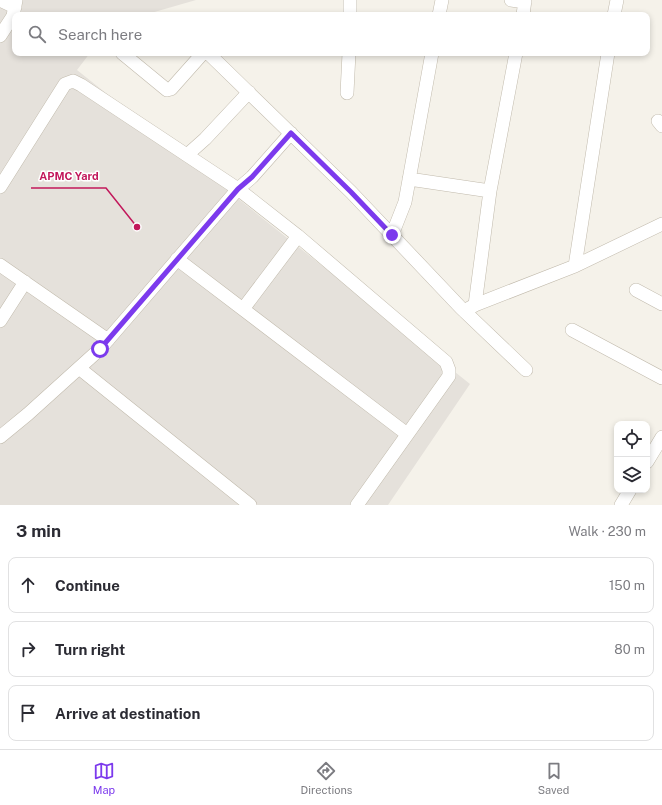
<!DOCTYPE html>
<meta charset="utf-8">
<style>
body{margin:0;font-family:"Public Sans",sans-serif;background:#f2f2f3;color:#2b2b33}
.controls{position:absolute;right:12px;bottom:12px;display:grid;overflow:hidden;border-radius:8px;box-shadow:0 2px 6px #0003}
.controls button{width:36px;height:36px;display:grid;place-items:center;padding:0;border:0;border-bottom:1px solid #e1e1e2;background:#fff;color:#2b2b33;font:20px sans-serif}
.stop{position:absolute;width:12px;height:12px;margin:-9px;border:3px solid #7c3aed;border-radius:50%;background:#fff}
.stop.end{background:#7c3aed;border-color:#fff;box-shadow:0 1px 4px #0008}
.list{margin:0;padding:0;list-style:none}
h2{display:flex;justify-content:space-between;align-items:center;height:52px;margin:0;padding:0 16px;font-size:17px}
h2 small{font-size:13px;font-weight:400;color:#7c7c81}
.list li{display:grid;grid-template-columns:26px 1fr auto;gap:12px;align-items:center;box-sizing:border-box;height:56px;margin:0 8px 8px;padding:0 8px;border:1px solid #e1e1e2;border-radius:8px}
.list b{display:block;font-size:15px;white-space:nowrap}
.list em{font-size:13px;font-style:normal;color:#7c7c81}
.icon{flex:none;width:22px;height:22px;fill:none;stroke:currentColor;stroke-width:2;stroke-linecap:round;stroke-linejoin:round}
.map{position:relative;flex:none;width:662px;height:505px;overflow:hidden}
.search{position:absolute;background:#fff;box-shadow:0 2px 6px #0003;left:12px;right:12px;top:12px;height:44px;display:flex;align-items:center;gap:10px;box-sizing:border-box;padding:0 14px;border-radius:8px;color:#7c7c81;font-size:15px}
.sheet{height:244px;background:#fff}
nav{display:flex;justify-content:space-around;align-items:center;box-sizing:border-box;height:56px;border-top:1px solid #e1e1e2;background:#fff;font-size:11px;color:#7c7c81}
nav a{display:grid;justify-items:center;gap:2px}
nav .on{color:#7c3aed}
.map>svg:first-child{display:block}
.industrial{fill:#e5e1db}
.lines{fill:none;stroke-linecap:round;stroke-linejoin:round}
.minor-casing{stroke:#c1baac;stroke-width:14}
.minor{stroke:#fff;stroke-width:13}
.route{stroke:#7c3aed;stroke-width:5}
.leader{fill:none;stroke:#c2185b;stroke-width:1.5}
.callout-dot{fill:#c2185b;stroke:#fff;stroke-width:1.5}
.callout-label{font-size:11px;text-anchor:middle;font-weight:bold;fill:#c2185b;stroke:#fff;stroke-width:3;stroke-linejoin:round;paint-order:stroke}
</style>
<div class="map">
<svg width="662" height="505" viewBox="0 0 662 505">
<rect width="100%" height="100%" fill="#f5f2ea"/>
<path class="industrial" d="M 0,0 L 196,0 L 144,15 L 15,15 L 15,53 L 90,53 L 77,70 L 470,384 L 388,505 L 0,505 Z"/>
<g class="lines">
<defs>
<path id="minor" d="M 0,0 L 15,7
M 350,0 L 350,15
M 511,0 L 525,2
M 439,15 L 442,0
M 523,15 L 525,0
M 614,15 L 617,0
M 0,36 L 13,16 L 16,0
M 122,53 L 167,90 L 171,89 L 203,53
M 208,53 L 351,192 L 461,308 L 526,370
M 347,93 L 349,53
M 658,121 L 662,126
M 187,155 L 205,139 L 249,92
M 409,179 L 490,191
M 0,187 L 65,84 L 73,81 L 81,85 L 238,189 L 298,236 L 446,362 L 449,370 L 449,376 L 357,505
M 392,235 L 405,202 L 432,53
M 177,259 L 407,434
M 0,265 L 108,340
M 575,266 L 662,224
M 636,290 L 662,304
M 475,305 L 490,191 L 516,53
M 243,309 L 298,236
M 464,311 L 475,305 L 575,266 L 608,53
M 0,321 L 25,282
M 572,330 L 662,378
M 79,368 L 250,505
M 0,437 L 28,414 L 100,349 L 238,189 L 252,177 L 291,133
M 647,462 L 662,437
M 621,505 L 630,490"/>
</defs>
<use href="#minor" class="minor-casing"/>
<use href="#minor" class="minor"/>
</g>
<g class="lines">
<path class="route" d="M 100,349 L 238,189 L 252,177 L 291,133 L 351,192 L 392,235"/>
</g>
<path class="leader" d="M137 227L106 188H31"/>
<circle class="callout-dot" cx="137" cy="227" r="4"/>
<g class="callout-label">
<text x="69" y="180">APMC Yard</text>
</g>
</svg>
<div class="controls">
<button><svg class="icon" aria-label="locate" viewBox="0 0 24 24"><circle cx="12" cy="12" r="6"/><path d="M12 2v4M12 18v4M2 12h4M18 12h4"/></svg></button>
<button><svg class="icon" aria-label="layers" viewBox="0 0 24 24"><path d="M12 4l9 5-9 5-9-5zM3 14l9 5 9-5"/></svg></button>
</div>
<div class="stop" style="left:100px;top:349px"></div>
<div class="stop end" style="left:392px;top:235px"></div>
<div class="search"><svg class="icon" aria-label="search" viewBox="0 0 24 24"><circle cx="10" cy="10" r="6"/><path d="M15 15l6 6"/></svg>Search here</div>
</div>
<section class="sheet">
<h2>3 min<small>Walk · 230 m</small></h2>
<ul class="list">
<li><svg class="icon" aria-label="ahead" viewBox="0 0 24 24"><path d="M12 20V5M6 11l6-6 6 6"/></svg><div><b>Continue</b></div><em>150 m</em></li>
<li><svg class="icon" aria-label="right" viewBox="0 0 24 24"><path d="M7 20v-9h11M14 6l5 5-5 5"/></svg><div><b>Turn right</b></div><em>80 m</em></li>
<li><svg class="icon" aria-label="arrive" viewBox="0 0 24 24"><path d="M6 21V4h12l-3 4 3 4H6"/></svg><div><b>Arrive at destination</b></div></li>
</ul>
</section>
<nav>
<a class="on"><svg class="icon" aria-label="map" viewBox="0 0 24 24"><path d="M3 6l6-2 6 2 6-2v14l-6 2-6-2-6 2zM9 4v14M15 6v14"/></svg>Map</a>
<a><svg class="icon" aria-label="directions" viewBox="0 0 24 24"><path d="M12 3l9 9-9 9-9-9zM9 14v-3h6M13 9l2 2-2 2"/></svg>Directions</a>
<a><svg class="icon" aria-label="saved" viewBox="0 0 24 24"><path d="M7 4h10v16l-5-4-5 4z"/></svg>Saved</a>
</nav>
